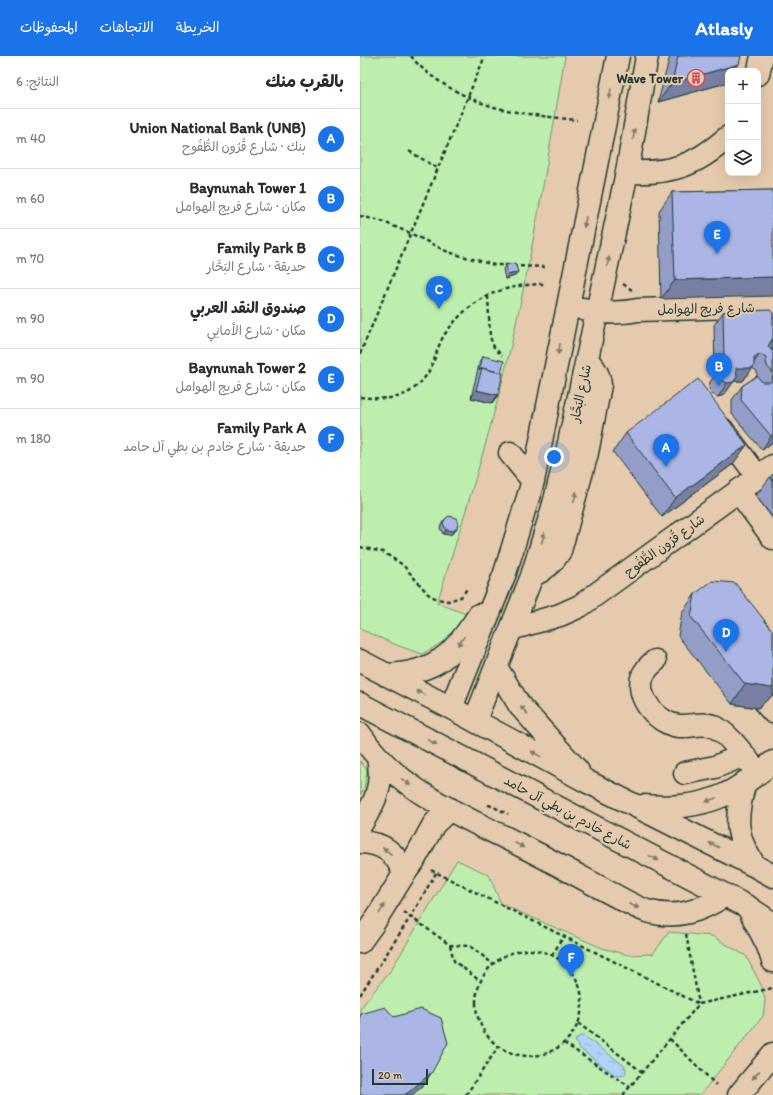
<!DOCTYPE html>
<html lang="ar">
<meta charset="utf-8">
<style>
body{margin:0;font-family:Itim,"Playpen Sans Arabic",sans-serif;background:#f7f7f7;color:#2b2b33;direction:rtl}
.controls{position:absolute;right:12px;top:12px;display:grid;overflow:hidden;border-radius:8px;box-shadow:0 4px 16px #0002}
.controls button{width:36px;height:36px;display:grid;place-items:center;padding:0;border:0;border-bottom:1px solid #e1e1e2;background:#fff;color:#2b2b33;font:20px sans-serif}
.scale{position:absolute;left:12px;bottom:10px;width:56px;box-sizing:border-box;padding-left:4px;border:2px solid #1f3d34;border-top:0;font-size:11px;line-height:14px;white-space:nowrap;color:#1f3d34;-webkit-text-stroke:3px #e6caad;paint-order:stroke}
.you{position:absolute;left:194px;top:401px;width:14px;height:14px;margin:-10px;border:3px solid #fff;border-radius:50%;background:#1a73e8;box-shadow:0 0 0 6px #1a73e833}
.badge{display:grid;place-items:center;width:26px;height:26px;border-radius:50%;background:#1a73e8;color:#fff;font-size:13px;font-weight:700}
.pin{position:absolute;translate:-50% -33px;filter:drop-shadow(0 1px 2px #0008)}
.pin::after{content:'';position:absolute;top:21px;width:14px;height:12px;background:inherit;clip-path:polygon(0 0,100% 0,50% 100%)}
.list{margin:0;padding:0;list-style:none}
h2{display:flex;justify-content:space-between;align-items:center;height:52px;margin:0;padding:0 16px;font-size:17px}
h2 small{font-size:13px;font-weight:400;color:#7c7c81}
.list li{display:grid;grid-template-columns:26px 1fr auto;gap:12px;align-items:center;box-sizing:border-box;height:60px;padding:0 16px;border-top:1px solid #e1e1e2}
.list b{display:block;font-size:15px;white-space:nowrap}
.list p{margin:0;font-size:13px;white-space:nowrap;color:#7c7c81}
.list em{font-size:13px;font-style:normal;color:#7c7c81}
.icon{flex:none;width:22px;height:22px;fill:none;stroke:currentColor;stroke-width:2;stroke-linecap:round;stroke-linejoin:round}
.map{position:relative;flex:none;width:413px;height:1039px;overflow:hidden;direction:ltr}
header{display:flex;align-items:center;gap:24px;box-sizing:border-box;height:56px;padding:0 20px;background:#1a73e8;color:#fff}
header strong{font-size:19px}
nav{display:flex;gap:22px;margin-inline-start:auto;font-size:14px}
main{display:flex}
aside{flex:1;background:#fff}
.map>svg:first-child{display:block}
.green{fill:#beeead;stroke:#6e9670}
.water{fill:url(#water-ripples);stroke:#7598aa}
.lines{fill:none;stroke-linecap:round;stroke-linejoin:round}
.minor-casing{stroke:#1f3d34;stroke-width:25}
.major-casing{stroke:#1f3d34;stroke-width:25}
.path{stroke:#1f3d34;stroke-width:2.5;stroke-dasharray:4 3;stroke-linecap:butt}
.minor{stroke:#e6caad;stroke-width:22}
.major{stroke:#e6caad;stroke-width:22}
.wall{fill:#939dc7;stroke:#1f3d34}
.shaded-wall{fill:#787fa2;stroke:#1f3d34}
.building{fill:#abb6e7;stroke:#1f3d34}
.oneway{fill:#797c6a}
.labels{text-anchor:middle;stroke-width:4;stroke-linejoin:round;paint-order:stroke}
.poi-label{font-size:13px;font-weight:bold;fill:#1f3d34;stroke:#e6caad;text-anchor:end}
.street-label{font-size:13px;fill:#1f3d34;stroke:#e6caad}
</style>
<header>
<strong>Atlasly</strong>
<nav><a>الخريطة</a><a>الاتجاهات</a><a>المحفوظات</a></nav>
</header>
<main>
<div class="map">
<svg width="413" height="1039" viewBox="0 0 413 1039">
<defs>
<pattern id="water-ripples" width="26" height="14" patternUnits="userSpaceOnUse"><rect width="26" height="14" fill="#aed4f8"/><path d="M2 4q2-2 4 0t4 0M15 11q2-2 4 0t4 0" fill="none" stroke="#95b7d5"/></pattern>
</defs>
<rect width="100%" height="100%" fill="#e6caad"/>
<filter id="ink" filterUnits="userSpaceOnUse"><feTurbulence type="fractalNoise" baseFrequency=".025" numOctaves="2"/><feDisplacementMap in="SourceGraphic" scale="8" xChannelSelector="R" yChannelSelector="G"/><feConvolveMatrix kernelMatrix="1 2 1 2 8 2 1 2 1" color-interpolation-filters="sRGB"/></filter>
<g filter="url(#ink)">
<path class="green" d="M 0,0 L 205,0 C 187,109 169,219 142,327 C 123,401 100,474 77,547 L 106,558 C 104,562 103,566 100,570 C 91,582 75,591 62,598 L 39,590 L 0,573 Z
M 0,705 L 7,714 L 4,733 L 0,739 Z
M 97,804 L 129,819 L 141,848 L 242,892 L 268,899 L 293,898 L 309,876 L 352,880 L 386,900 L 401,929 L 405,944 L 403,960 L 340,1039 L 0,1039 L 0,953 L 31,914 Z"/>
<path class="water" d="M 221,980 L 224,980 L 265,1010 L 266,1015 L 265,1019 L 259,1020 L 255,1019 L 219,992 L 215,985 L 218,981 Z"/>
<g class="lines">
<defs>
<path id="minor" d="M 398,18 L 402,0
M 267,116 C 311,118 335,110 368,81
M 223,253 C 242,257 259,258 278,254 L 413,250
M 362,373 L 398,421
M 150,397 L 173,425
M 378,435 L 413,482
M 172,520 C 185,514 193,507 200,495 L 227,397 L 240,329 C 239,318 235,311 227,305
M 151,573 L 200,559 L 220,550 L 413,410
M 0,605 L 91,652 L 226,725 L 395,810 L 413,820
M 295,605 C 290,609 286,613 283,619 C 274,641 298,668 319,670 C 331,671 342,666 353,670 C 368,676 387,704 398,717
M 136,611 L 160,650 L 218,715
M 26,619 C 76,617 93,599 119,559
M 0,648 L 365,839 L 388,851 L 413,868
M 406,648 L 413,656
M 91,652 L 145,517 L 173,425 L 258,0
M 115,664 L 172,520 L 194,448 L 207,396 L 267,116 L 287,0
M 0,678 C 36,734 103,760 160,789 C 196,807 231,827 267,846 C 273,849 280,853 287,855 C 316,864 341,855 365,839
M 325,717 L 355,711 L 384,699
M 385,726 C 375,761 374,780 395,810
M 282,750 C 311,752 338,751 364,739 C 382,731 398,717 413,706
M 0,770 C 15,746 24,730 18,702
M 0,786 C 23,787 36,796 44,818
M 0,886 L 13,868 L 44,818 L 53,806 L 74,768 L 90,753"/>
<path id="major" d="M 388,851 L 408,890 L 413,905
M 379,1039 L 413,998"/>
</defs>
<use href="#minor" class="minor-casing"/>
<use href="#major" class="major-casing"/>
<path class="path" d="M 51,0 C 68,23 107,43 134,51 C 161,58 189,61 217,64
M 49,95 L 79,113
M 0,160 L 21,165 L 50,177 L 88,196 L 134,209 L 148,209
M 153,210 L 188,211
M 263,228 L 272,234
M 128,240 L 130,281 L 134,291 L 142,300
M 0,298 L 125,0
M 0,341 C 10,342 20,343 30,342 C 50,341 66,324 73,307 C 77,296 80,283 88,274 C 113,240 145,228 186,228
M 0,491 L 23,496 L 43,509 L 68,538 L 77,543 L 88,545 L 101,541 L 107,533
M 128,749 L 132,750 L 148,758
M 71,814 L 339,948
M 44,856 L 90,889 L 110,890 L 133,908
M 326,878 L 339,948
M 90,889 L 94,905 L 120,925
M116 947a53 53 0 1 1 106 0a53 53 0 1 1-106 0Z
M 192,899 L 204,880
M 0,939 L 51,860 L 76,817
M 218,967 L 282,1016
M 310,983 L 356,1029
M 204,987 L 270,1031
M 106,1039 L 138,991
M 263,1039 L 339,948 L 413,932"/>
<use href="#minor" class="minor"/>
<use href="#major" class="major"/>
</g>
<path class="wall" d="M 310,0 L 381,0 L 374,15 L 366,27 L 298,46 Z
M 413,134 L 301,243 L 299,155 L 312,136 Z
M 146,209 L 158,216 L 155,220 L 145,223 L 143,213 Z
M 363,256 L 413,257 L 413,293 L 411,294 L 412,295 L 413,294 L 413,386 L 402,394 L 372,358 L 372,344 L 382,330 L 397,320 L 397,315 L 392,312 L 383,325 L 374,325 L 364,339 L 358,341 L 352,338 L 349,332 L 350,326 L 356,318 L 355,316 L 354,269 Z
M 123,300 L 141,317 L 138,339 L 132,347 L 111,342 L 120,304 Z
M 266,377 L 373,408 L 302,461 L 253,396 Z
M 413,418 L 413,462 L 396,440 L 410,421 Z
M 85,463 L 97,472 L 94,476 L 90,479 L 83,478 L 80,472 L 82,467 Z
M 335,538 L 413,575 L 413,639 L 398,652 L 372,648 L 318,580 L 322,557 Z"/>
<path class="shaded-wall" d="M 379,8 L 374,15 L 368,15 L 368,23 L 366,27 L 298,46 L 312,27 Z
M 158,216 L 155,220 L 145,223 L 148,219 Z
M 413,221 L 413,240 L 301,243 L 315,224 Z
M 413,282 L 413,293 L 412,294 L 404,295 Z
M 400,298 L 390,312 L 394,310 L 383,325 L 374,325 L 364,339 L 358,341 L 367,327 L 376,312 Z
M 116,334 L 138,339 L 132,347 L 111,342 Z
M 413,379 L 413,386 L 402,394 L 411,380 Z
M 387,389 L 373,408 L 302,461 L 315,442 Z
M 97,472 L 94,476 L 90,479 L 83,478 L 86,474 Z
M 385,628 L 413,631 L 413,639 L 398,652 L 372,648 Z
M 72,1016 L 63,1030 L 52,1039 L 44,1039 Z"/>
<path class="building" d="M 318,0 L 381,0 L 379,8 L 312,27 Z
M 413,134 L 413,221 L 315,224 L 312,136 Z
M 155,207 L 158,216 L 148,219 L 146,209 Z
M 410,254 L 413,257 L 413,282 L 408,290 L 412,295 L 413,294 L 413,317 L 407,310 L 406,302 L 400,298 L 394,301 L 394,310 L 392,312 L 376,312 L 377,321 L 373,326 L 367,327 L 361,324 L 358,319 L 360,313 L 362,310 L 368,308 L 364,302 L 363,256 Z
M 123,300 L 144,305 L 141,317 L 122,312 L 119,315 Z
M 122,312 L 143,317 L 138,339 L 116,334 Z
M 397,320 L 402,326 L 411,326 L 413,320 L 413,379 L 411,380 L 381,344 L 382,330 Z
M 338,323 L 387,389 L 315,442 L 266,377 Z
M 413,418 L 413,425 L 410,421 Z
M 89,460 L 96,462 L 98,467 L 97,472 L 93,475 L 86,474 L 83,467 L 85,463 Z
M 352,525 L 375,527 L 413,575 L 413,631 L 411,632 L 385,628 L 331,561 L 335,538 Z
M 25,951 L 34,961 L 61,953 L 81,962 L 88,987 L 72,1016 L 49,1036 L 44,1039 L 0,1039 L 0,960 L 1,958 Z"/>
<defs><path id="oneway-solid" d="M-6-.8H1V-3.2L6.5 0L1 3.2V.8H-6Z"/></defs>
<g class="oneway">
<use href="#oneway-solid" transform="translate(250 38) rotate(101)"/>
<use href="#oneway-solid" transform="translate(274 78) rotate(-80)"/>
<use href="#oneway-solid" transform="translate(225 166) rotate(101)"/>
<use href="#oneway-solid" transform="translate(248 206) rotate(-78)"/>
<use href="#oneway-solid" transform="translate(199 293) rotate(101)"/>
<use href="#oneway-solid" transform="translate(215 441) rotate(-75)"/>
<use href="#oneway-solid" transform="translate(183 482) rotate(-73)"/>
<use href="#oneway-solid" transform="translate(101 585) rotate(126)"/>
<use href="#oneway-solid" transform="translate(61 637) rotate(-153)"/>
<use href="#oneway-solid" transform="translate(164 654) rotate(-130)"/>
<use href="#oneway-solid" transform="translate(72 686) rotate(28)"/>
<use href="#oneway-solid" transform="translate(176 698) rotate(-151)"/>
<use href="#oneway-solid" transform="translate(46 726) rotate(37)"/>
<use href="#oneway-solid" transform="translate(351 744) rotate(159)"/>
<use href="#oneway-solid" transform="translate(159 789) rotate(27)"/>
<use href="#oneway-solid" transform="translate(354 789) rotate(-153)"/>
<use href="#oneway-solid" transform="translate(27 795) rotate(-143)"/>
<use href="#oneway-solid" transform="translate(294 802) rotate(28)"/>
<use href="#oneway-solid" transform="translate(274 850) rotate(23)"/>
<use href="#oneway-solid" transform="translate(22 853) rotate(-59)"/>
<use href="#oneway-solid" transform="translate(396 1019) rotate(130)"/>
</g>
</g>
<defs>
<symbol id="building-ring" viewBox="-11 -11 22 22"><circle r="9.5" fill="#e6caad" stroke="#d1495b" stroke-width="1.5"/><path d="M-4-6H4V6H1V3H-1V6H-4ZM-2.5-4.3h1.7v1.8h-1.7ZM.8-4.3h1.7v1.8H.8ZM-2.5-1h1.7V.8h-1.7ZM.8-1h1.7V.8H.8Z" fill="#d1495b"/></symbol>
</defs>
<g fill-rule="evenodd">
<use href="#building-ring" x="326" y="12" width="20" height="20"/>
</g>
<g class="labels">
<g class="poi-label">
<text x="323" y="27">Wave Tower</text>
</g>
<g class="street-label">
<text transform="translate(346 252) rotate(-1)" y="5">شارع فريج الهوامل</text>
<text transform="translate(220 337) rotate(-78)" y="5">شارع البَحَّار</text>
<text transform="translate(304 489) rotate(-36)" y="5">شارع قُرُون الطُّفُوح</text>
<text transform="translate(208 756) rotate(28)" y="5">شارع خادم بن بطي آل حامد</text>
</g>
</g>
</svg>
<div class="controls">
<button>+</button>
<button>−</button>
<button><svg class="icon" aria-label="layers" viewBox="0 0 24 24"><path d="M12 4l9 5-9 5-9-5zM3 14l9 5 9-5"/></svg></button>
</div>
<div class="scale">20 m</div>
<div class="you"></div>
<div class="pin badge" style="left:306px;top:411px">A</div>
<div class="pin badge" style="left:359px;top:330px">B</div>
<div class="pin badge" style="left:79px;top:253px">C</div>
<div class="pin badge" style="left:366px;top:596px">D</div>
<div class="pin badge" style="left:357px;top:198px">E</div>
<div class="pin badge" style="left:211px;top:921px">F</div>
</div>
<aside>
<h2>بالقرب منك<small>النتائج: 6</small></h2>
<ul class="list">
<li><span class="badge">A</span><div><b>Union National Bank (UNB)</b><p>بنك · شارع قُرُون الطُّفُوح</p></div><em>40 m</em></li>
<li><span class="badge">B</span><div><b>Baynunah Tower 1</b><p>مكان · شارع فريج الهوامل</p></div><em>60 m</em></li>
<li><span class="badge">C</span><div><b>Family Park B</b><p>حديقة · شارع البَحَّار</p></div><em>70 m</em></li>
<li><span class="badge">D</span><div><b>صندوق النقد العربي</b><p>مكان · شارع الأمانِي</p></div><em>90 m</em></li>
<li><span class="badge">E</span><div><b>Baynunah Tower 2</b><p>مكان · شارع فريج الهوامل</p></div><em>90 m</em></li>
<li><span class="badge">F</span><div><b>Family Park A</b><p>حديقة · شارع خادم بن بطي آل حامد</p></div><em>180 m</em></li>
</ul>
</aside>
</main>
